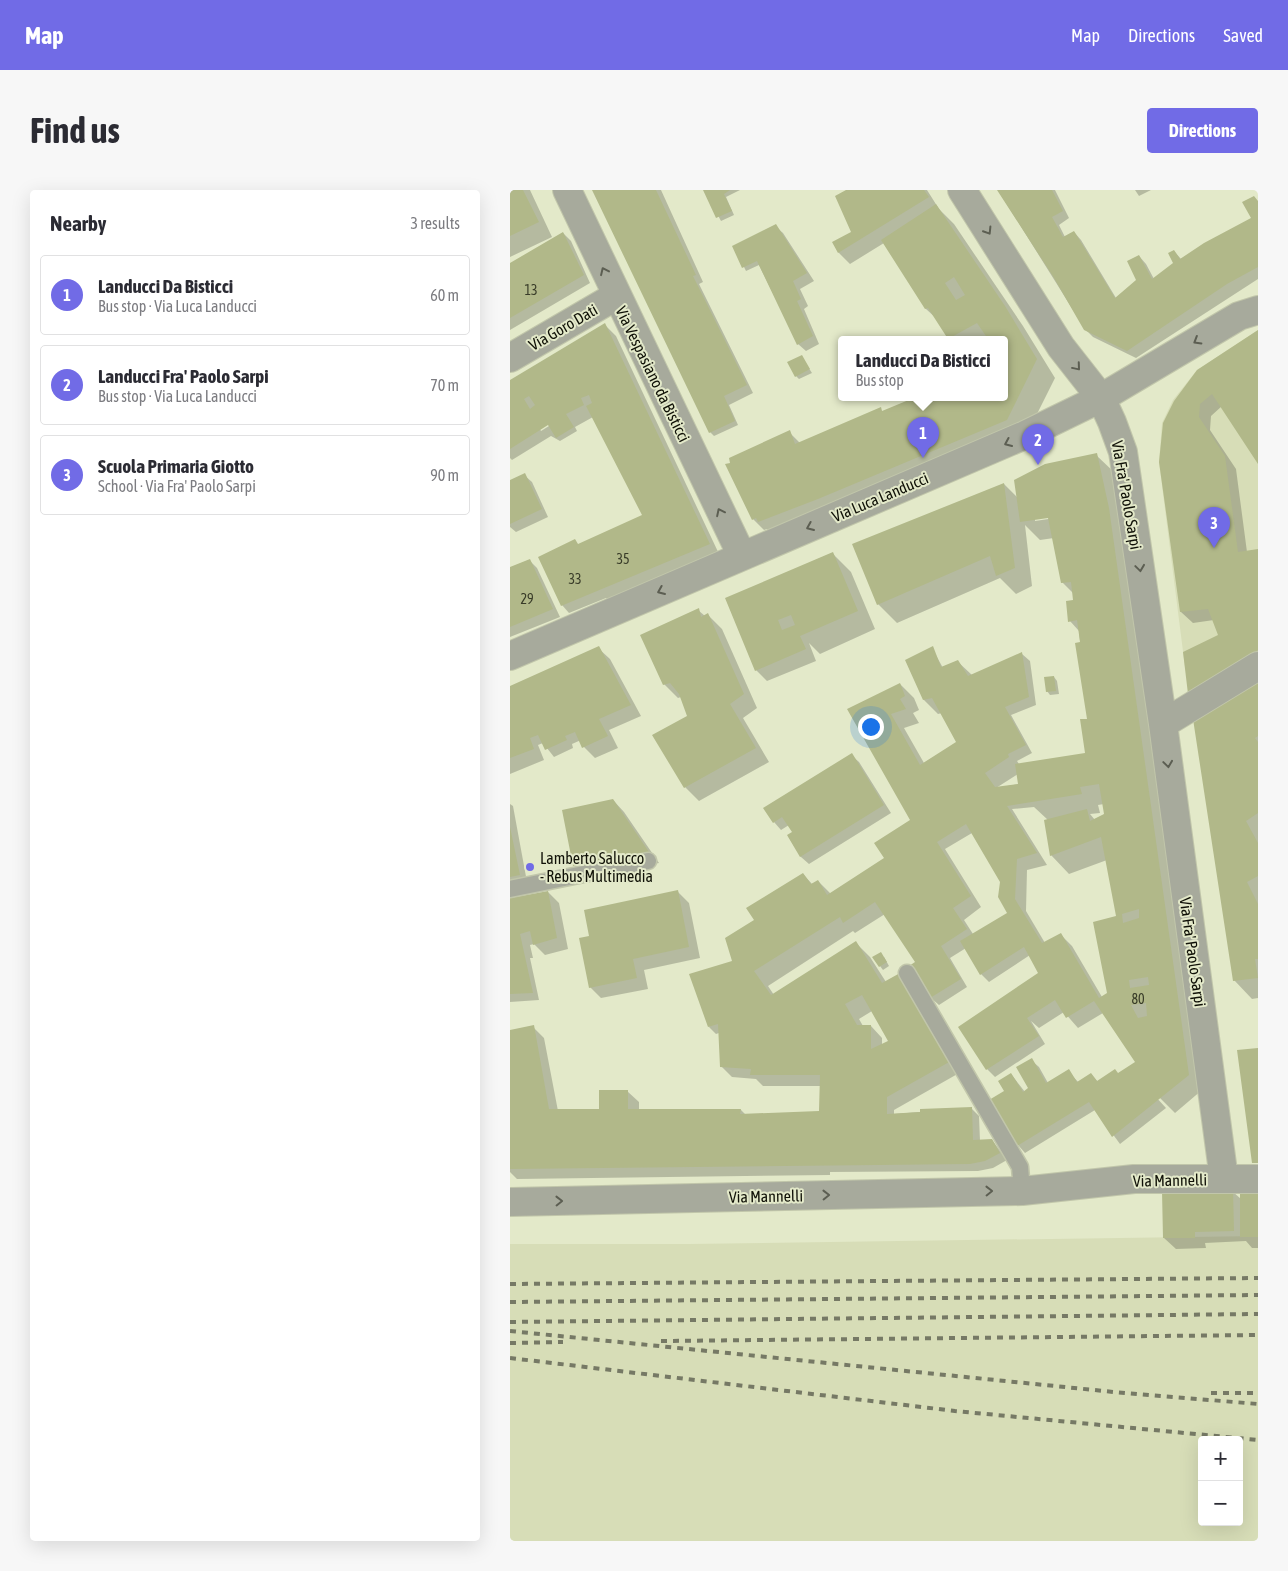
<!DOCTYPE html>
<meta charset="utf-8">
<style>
body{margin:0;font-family:"Asap Condensed",sans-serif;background:#f7f7f7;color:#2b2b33}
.controls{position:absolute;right:15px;bottom:15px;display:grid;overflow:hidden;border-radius:5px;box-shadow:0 5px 20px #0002}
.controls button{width:45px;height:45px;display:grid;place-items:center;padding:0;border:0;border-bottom:1px solid #e1e1e2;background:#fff;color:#2b2b33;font:25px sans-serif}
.you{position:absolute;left:360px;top:536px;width:18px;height:18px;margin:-12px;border:4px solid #fff;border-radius:50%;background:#1a73e8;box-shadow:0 0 0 8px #1a73e833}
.badge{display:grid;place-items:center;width:32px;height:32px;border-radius:50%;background:#716be6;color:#fff;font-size:16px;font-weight:700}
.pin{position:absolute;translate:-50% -41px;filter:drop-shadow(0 1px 2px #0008)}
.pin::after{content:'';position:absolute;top:26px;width:18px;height:15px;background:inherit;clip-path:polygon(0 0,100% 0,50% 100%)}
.popup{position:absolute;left:328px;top:146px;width:170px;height:65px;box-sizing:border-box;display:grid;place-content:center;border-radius:5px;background:#fff;filter:drop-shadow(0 1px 4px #0005);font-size:16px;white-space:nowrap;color:#7c7c81}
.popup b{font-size:19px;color:#2b2b33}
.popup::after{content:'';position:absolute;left:50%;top:100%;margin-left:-10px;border:10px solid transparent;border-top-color:#fff}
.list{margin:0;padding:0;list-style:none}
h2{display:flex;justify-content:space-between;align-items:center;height:65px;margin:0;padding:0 20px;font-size:21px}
h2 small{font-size:16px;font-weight:400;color:#7c7c81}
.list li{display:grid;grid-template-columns:32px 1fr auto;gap:15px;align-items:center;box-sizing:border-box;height:80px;margin:0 10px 10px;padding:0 10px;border:1px solid #e1e1e2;border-radius:5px}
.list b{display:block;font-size:19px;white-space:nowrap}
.list p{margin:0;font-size:16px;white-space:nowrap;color:#7c7c81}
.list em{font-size:16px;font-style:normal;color:#7c7c81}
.map{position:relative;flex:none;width:748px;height:1351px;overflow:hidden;border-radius:5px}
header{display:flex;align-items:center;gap:30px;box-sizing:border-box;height:70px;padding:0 25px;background:#716be6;color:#fff}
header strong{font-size:24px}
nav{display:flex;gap:28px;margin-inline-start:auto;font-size:18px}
.intro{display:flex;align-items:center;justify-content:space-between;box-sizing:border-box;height:120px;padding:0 30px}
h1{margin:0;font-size:35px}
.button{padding:12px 22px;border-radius:5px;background:#716be6;color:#fff;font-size:18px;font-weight:700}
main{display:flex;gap:30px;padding:0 30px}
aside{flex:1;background:#fff;border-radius:5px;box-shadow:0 5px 20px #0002}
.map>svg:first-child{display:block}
.built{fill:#d7ddb7;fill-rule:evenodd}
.shadow{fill:#0003;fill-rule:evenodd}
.building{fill:#b1b889;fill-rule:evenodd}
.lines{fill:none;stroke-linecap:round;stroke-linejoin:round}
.lane-casing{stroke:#c1c6aa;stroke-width:19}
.street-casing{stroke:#c1c6aa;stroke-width:30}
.lane{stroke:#a7aa9c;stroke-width:16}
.street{stroke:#a7aa9c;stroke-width:28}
.rail{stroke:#767965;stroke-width:4;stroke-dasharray:6 6;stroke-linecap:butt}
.oneway{stroke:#5c5e52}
.poi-dot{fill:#716be6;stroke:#e3e9c9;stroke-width:2}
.labels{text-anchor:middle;stroke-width:4;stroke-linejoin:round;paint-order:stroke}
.number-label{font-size:14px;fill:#383b28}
.street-label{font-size:16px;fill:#101107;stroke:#e3e9c9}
.poi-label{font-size:16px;fill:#101107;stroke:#e3e9c9;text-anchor:start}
</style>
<header>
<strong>Map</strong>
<nav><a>Map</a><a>Directions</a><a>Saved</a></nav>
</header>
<div class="intro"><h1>Find us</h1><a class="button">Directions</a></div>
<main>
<aside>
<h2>Nearby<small>3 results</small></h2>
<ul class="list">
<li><span class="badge">1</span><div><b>Landucci Da Bisticci</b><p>Bus stop · Via Luca Landucci</p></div><em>60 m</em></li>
<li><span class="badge">2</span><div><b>Landucci Fra' Paolo Sarpi</b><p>Bus stop · Via Luca Landucci</p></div><em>70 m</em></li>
<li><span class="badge">3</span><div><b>Scuola Primaria Giotto</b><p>School · Via Fra' Paolo Sarpi</p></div><em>90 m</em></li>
</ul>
</aside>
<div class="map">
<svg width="748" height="1351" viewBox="0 0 748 1351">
<rect width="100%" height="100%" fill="#e3e9c9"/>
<path class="built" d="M 748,140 L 748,429 L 675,477 L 649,272 L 652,233 L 663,210 L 687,180 Z
M 748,1046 L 748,1351 L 0,1351 L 0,1054 L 179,1054 ZM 692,1250 L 729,1250 L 729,1332 L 692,1332 Z"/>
<path class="shadow" d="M 0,0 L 20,0 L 42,47 L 0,67 Z
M 84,0 L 151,0 L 193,92 L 189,94 L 243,203 L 219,215 L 228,235 L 204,246 L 200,242 Z
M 194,0 L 230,0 L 216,7 L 224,25 L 211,31 Z
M 339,0 L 417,0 L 429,19 L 444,34 L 513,136 L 545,188 L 515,248 L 260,342 L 257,339 L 254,340 L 243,329 L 222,273 L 279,242 L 290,253 L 370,219 L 373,222 L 410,207 L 494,207 L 494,149 L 440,149 L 427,129 L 416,119 L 374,53 L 340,74 L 329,63 L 323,53 L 343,42 Z
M 488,0 L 545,0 L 559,28 L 549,35 L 555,47 L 564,42 L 571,50 L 606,108 L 628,90 L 629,66 L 636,74 L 644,89 L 665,73 L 664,61 L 671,69 L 742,28 L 744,8 L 748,12 L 748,89 L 626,168 L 583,147 L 575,139 Z
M 625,0 L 641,0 L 629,6 Z
M 265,36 L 273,43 L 304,91 L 290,99 L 298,116 L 294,119 L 309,154 L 296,161 L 288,154 L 249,75 L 236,81 L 224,57 Z
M 53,43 L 61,51 L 80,93 L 0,140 L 0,74 Z
M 95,135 L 106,146 L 210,366 L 100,412 L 96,408 L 59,423 L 52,415 L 69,355 L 134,326 L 83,227 L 65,237 L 67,241 L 50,251 L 41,246 L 2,270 L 0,268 L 0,192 ZM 39,233 L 39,236 L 31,241 L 30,239 Z
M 748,142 L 748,271 L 712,216 L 701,226 L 700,240 L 726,279 L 737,362 L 748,360 L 748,478 L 710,446 L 704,430 L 683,433 L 671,422 L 650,272 L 688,181 Z
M 291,166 L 302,183 L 289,189 L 286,186 Z
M 586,265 L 605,283 L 692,900 L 665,923 L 646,904 L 645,906 L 656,918 L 610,954 L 585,920 L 515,963 L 508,955 L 496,902 L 501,884 L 515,902 L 520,898 L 521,870 L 529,877 L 538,893 L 558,881 L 569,893 L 581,884 L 588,892 L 630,878 L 593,823 L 568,838 L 554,822 L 529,838 L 521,831 L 535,854 L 485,887 L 477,879 L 450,837 L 530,784 L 520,765 L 479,792 L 471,784 L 456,758 L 440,768 L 457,797 L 429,815 L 421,808 L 401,776 L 407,772 L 375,724 L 345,743 L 343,741 L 258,796 L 264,805 L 346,753 L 360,767 L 376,792 L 451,882 L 384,920 L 384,924 L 461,918 L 469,926 L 470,951 L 482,950 L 497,970 L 483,978 L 468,981 L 320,982 L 320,985 L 7,989 L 0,982 L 0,841 L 23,837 L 34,848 L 48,921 L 90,920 L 117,901 L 129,912 L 129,920 L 231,920 L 236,925 L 311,922 L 311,896 L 253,896 L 246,889 L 222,887 L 211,876 L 209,843 L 206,844 L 199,837 L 224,772 L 246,730 L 293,684 L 302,694 L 308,691 L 321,704 L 376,669 L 402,630 L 339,520 L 390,494 L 404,508 L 409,520 L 403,523 L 409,533 L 394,538 L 414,573 L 448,552 L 432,523 L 428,524 L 414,510 L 396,471 L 422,458 L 433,478 L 447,471 L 462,485 L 512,464 L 520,471 L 526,515 L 501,525 L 522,563 L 507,571 L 509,574 L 577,564 L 578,530 L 569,441 L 560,431 L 565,411 L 563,403 L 552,392 L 544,348 L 530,350 L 515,335 L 522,396 L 506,404 L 490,388 L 387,433 L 368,414 L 494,294 L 508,308 ZM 544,326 L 545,328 L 525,331 L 525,329 ZM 508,584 L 509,594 L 486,598 ZM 594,614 L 596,625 L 585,630 L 580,624 L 590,623 L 588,615 ZM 524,617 L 538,630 L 541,665 L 559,684 L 597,670 L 607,727 L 599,804 L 592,807 L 562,756 L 551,745 L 535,753 L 516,721 L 517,680 L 537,675 L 502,619 ZM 462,643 L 491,692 L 500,729 L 463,744 L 454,730 L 471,717 L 435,659 ZM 362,821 L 379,851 L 372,855 L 372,848 L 361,836 L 353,836 L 349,829 Z
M 14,285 L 22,292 L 38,327 L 6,342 L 0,337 L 0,292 Z
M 322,363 L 341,382 L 365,439 L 310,464 L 299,453 L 306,471 L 257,491 L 246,480 L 216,409 Z
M 19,370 L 27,378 L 50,427 L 0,447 L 0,378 Z
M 188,420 L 195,426 L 198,425 L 212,439 L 247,518 L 233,528 L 259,572 L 189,611 L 175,597 L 179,527 L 171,507 L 168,508 L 154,494 Z
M 88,458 L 100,469 L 131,526 L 99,540 L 108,558 L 85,568 L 74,557 L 71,550 L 62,554 L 63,558 L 44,567 L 33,553 L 28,555 L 34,570 L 0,584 L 0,497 Z
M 544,487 L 547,491 L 549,504 L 540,505 L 537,501 Z
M 748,490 L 748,808 L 742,809 L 724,790 L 684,529 Z
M 341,565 L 349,572 L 381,623 L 299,674 L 291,667 L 278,646 L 283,642 L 279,635 L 271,640 L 264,632 Z
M 103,610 L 114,622 L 149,673 L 75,686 L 64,675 Z
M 0,614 L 3,616 L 17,692 L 0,695 Z
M 38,702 L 49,713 L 58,759 L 35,765 L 24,754 L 20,755 L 23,768 L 20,768 L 29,810 L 0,812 L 0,709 Z
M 168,702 L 179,713 L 190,768 L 134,780 L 138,799 L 91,808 L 80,797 L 81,747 Z
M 374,767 L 379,776 L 373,780 L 370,776 Z
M 722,1001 L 731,1009 L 748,1001 L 748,1058 L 742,1058 L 736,1051 L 695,1053 L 696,1058 L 666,1059 L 654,1048 Z"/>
<path class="building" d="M 0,0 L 13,0 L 29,32 L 0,46 Z
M 82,0 L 146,0 L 186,85 L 183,86 L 237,195 L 214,206 L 225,231 L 199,243 Z
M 193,0 L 220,0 L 214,4 L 222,21 L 206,28 Z
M 336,0 L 414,0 L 419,7 L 328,63 L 322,52 L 341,42 L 325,6 Z
M 487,0 L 542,0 L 553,21 L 542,27 L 553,47 L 564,41 L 605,108 L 626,90 L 617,71 L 629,65 L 642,89 L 663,73 L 658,63 L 664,60 L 670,69 L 694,53 L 741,28 L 732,12 L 744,6 L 748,11 L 748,77 L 717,94 L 617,161 L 574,140 L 544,88 Z
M 426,14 L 495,116 L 527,169 L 497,230 L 308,309 L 248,332 L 246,328 L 242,330 L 215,274 L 220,273 L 219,268 L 280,240 L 285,254 L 371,217 L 372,221 L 406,207 L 494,207 L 494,149 L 478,149 L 467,133 L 438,149 L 418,118 L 415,119 L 371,50 ZM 444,87 L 455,105 L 446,110 L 435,93 Z
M 266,34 L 297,83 L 283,91 L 291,109 L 287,111 L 303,146 L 287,155 L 247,71 L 232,78 L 222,56 Z
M 53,42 L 74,85 L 0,128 L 0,73 Z
M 95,133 L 200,354 L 51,416 L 28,367 L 65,349 L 68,354 L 132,325 L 76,216 L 82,213 L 79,205 L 71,208 L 74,215 L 56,224 L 64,237 L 46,248 L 38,235 L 0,259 L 0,190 ZM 19,206 L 25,215 L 20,219 L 14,209 Z
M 748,140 L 748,274 L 702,204 L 690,214 L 689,227 L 715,266 L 728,362 L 748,359 L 748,460 L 678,504 L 673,462 L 708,445 L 698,419 L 670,422 L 649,272 L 653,233 L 664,211 L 687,180 Z
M 292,165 L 300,179 L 285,187 L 277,172 Z
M 587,263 L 599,318 L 679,885 L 602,947 L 579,912 L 507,956 L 479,910 L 494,901 L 488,891 L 501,883 L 513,902 L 518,898 L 506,877 L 522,868 L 536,893 L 559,879 L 567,892 L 581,883 L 587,891 L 605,879 L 608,883 L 625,872 L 584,811 L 556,828 L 545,810 L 517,828 L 529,846 L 476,880 L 448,837 L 528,783 L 514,757 L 470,785 L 450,751 L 497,723 L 488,707 L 490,692 L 456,634 L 427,652 L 461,706 L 443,718 L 457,739 L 431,756 L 451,789 L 420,808 L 399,776 L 405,772 L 365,712 L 333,733 L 330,727 L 244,781 L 261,805 L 346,751 L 372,793 L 390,783 L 441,871 L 377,907 L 377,924 L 410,922 L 410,919 L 462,917 L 463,950 L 482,949 L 490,963 L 475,971 L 460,974 L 0,979 L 0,840 L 24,835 L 39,919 L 89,919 L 89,900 L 118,900 L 118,919 L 231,919 L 230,924 L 309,921 L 310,885 L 240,885 L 241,879 L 210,877 L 208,834 L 198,837 L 179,784 L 222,771 L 215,748 L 244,730 L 236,718 L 293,683 L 301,694 L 308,690 L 317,705 L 374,668 L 364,653 L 400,630 L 337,519 L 390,493 L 395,506 L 390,509 L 396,519 L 381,524 L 410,575 L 446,552 L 422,508 L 413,510 L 395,470 L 423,456 L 431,477 L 448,470 L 458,486 L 512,462 L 519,507 L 495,517 L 516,555 L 498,564 L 499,567 L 475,583 L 485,597 L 508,594 L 505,574 L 575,563 L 570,529 L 577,529 L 565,453 L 570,452 L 567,430 L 558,432 L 556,411 L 563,410 L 561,392 L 551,393 L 538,328 L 510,332 L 504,290 L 535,274 ZM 589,594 L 594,624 L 580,631 L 577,619 L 534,630 L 540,666 L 591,647 L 606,726 L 583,732 L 597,803 L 589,808 L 551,743 L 532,753 L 505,709 L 507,669 L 527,663 L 497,616 L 572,604 L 570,597 ZM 629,719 L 629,728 L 613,733 L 612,724 ZM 638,787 L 639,795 L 620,798 L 619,790 ZM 352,805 L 378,851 L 361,859 L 361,835 L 347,835 L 335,814 ZM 636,813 L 637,826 L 628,828 L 621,815 Z
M 15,283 L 32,319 L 0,334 L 0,290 Z
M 494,293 L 505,378 L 486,386 L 480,366 L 367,415 L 342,354 Z
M 323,362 L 348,421 L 290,446 L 296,459 L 245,481 L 215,408 ZM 281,425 L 285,435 L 272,440 L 268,430 Z
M 20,369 L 43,419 L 0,437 L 0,377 Z
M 189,418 L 191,427 L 198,423 L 234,504 L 220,514 L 246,558 L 174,598 L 142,545 L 177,526 L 169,504 L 160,493 L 153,495 L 130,445 Z
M 89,456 L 121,515 L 89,529 L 98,546 L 72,558 L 65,542 L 55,546 L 57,550 L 35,560 L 28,545 L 20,548 L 24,559 L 0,568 L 0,496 Z
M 544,486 L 546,501 L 536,502 L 534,487 Z
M 748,489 L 748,546 L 745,548 L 748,552 L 748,623 L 736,631 L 748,653 L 748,686 L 737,692 L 748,714 L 748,769 L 745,769 L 748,788 L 723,791 L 683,529 Z
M 342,563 L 374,615 L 290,667 L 277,645 L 282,642 L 272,627 L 263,633 L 253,618 Z
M 103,609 L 139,662 L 63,676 L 52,620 Z
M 0,637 L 10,685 L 0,687 Z
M 168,700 L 179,757 L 123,769 L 127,788 L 79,798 L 69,748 L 79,746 L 74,720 Z
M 38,701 L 47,748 L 23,755 L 20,741 L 10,744 L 23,803 L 0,804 L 0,708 Z
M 371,762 L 377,772 L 369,777 L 362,767 Z
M 748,858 L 748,973 L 742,973 L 727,860 Z
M 723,999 L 724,1041 L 685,1042 L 685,1048 L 653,1048 L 652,1001 Z
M 730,1000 L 748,1000 L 748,1047 L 730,1047 Z"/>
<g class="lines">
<defs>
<path id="lane" d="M 0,699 L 138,671
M 397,783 L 510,977 L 512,1001"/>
<path id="street" d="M 57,0 L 232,366
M 452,0 L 551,157 L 591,208 L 602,232 L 613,262 L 653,534 L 714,989
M 0,168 L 106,106
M 0,466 L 515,245 L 591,208 L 729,126 L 748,120
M 653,534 L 748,476
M 0,1012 L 512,1001 L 624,989 L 748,989"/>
</defs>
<use href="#lane" class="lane-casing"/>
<use href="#street" class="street-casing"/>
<use href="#lane" class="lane"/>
<use href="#street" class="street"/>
<path class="rail" d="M 0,1094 L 748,1088
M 0,1112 L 748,1105
M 0,1132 L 748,1124
M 0,1141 L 604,1202 L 748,1214
M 151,1151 L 748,1145
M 0,1153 L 53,1152
M 0,1168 L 445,1221 L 748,1250
M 701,1203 L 748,1203"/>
</g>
<defs><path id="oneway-chevron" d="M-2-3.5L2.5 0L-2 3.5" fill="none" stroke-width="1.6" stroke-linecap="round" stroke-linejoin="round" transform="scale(1.25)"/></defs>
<g class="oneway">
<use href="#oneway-chevron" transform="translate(478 41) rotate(58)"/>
<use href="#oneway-chevron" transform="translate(94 81) rotate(-115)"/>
<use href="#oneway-chevron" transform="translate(687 151) rotate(149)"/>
<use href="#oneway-chevron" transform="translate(567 177) rotate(50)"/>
<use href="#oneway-chevron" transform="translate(498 253) rotate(156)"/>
<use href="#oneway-chevron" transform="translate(210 322) rotate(-116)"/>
<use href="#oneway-chevron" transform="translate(300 337) rotate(157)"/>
<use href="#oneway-chevron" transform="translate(630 378) rotate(82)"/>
<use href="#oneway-chevron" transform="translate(151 401) rotate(157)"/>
<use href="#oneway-chevron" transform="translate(658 574) rotate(82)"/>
<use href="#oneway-chevron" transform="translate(479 1001) rotate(-1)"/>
<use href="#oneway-chevron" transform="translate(316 1005) rotate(-1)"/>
<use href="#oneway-chevron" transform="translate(49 1011) rotate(-1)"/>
</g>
<circle class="poi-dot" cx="20" cy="677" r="5"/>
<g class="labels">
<g class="number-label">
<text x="21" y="105">13</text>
<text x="113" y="374">35</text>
<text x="65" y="394">33</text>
<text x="17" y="414">29</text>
<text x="628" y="814">80</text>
</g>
<g class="street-label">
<text transform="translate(53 137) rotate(-30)" y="6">Via Goro Dati</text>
<text transform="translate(143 184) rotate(64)" y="6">Via Vespasiano da Bisticci</text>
<text transform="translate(617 305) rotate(80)" y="6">Via Fra' Paolo Sarpi</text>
<text transform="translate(370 307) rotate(-23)" y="6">Via Luca Landucci</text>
<text transform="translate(683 762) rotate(82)" y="6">Via Fra' Paolo Sarpi</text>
<text transform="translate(660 990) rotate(-1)" y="6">Via Mannelli</text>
<text transform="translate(256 1006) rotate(-1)" y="6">Via Mannelli</text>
</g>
<g class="poi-label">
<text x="30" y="674">Lamberto Salucco<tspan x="30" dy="18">- Rebus Multimedia</tspan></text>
</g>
</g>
</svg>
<div class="controls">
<button>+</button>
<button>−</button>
</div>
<div class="you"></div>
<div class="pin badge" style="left:413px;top:268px">1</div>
<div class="popup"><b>Landucci Da Bisticci</b>Bus stop</div>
<div class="pin badge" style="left:528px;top:275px">2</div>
<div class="pin badge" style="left:704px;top:358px">3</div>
</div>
</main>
